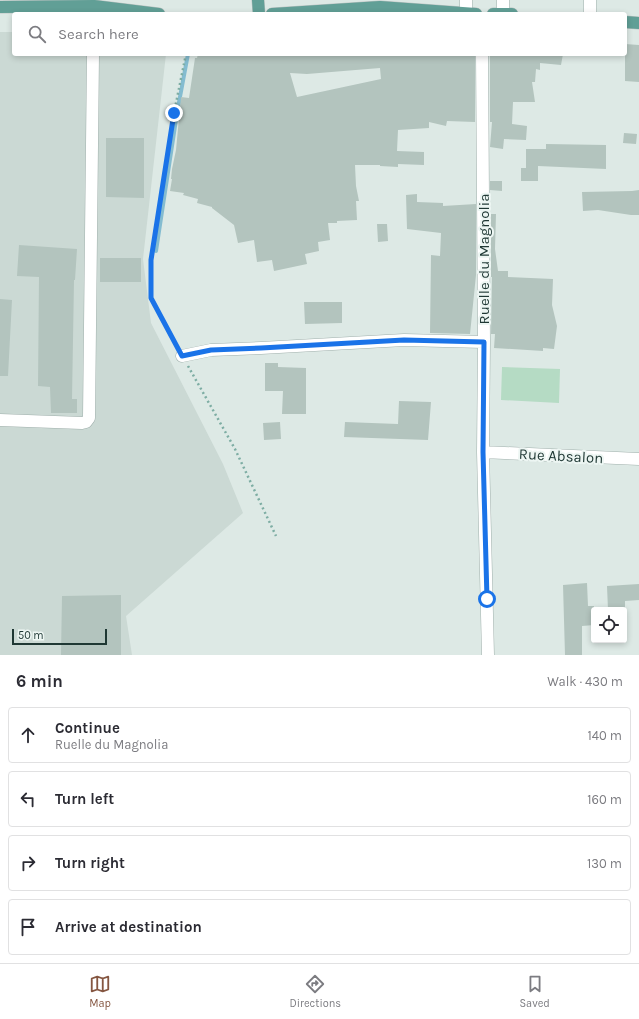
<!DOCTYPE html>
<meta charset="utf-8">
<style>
body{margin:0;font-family:Karla,sans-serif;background:#f7f7f7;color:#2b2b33}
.controls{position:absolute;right:12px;bottom:12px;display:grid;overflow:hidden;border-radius:4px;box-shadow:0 2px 6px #0003}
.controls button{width:36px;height:36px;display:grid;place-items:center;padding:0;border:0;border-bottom:1px solid #e1e1e2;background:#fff;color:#2b2b33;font:20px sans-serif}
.scale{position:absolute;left:12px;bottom:10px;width:95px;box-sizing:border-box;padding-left:4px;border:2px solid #1f3834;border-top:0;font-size:11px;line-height:14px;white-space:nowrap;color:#1f3834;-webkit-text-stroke:3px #edf6f3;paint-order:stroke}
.stop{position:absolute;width:12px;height:12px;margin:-9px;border:3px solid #1a73e8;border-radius:50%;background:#fff}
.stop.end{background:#1a73e8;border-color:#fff;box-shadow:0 1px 4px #0008}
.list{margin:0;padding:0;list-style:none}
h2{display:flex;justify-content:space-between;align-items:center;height:52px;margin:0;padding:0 16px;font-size:17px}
h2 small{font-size:13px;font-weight:400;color:#7c7c81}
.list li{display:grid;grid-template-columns:26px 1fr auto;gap:12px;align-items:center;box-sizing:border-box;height:56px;margin:0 8px 8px;padding:0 8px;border:1px solid #e1e1e2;border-radius:4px}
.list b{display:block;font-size:15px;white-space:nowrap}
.list p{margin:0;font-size:13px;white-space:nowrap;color:#7c7c81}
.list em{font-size:13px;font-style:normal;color:#7c7c81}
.icon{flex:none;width:22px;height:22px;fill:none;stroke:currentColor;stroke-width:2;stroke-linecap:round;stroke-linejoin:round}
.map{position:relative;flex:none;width:639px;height:655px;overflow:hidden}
.search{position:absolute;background:#fff;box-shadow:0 2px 6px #0003;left:12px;right:12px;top:12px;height:44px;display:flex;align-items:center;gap:10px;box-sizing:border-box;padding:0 14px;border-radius:4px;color:#7c7c81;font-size:15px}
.sheet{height:308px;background:#fff}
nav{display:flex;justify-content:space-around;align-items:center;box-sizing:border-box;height:56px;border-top:1px solid #e1e1e2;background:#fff;font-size:11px;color:#7c7c81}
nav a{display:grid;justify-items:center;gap:2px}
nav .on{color:#855641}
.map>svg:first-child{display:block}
.built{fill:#cbd9d4}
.green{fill:#b5dbc4}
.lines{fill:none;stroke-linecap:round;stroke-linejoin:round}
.stream{stroke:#84bcd0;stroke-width:4}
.building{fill:#b3c4be;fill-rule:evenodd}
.minor-casing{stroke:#a0b0ac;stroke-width:13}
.major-casing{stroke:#bcc3c2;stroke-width:13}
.path{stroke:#7dada3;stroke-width:2.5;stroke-dasharray:2 3;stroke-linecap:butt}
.minor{stroke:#fff;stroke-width:12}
.major{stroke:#619f96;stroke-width:12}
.route{stroke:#1a73e8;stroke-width:5}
.labels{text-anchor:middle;stroke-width:4;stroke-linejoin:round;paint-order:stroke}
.street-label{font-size:15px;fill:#1f3834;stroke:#edf6f3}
</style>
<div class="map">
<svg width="639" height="655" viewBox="0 0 639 655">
<rect width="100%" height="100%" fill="#dde9e5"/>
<path class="built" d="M 0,32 L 14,32 L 14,54 L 166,54 L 143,259 L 151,323 L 223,464 L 243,513 L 126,616 L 132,655 L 0,655 Z"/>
<path class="green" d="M 502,367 L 560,369 L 559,403 L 501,400 Z"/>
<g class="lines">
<path class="stream" d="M 156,251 L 177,113 L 188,54"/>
</g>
<path class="building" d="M 625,44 L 639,45 L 639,82 L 625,81 Z
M 198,54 L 475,54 L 475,122 L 447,121 L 446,126 L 429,122 L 429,128 L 398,130 L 397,151 L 424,152 L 424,165 L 398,164 L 398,167 L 380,166 L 380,165 L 355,165 L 356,186 L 359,201 L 356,201 L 357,220 L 337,221 L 337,223 L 328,223 L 330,240 L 318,242 L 319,251 L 305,254 L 307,264 L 274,271 L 272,260 L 257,262 L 254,240 L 238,243 L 234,225 L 212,208 L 212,207 L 197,203 L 198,199 L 183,195 L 184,193 L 170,191 L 172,179 L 171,179 L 172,169 L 176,150 L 181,97 L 189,98 L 195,58 L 197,58 ZM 380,68 L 381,79 L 297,97 L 290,73 L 307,74 Z
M 490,54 L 563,54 L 561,65 L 540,63 L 540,70 L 536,69 L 535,82 L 532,82 L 535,102 L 513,102 L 512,124 L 527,126 L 526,140 L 504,139 L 503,149 L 490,147 L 492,122 L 490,122 Z
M 624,133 L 637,134 L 636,144 L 623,143 Z
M 106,138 L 144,138 L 144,198 L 106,197 Z
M 546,144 L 606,145 L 606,169 L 538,166 L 538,181 L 521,181 L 521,168 L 526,168 L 526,149 L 546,149 Z
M 490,181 L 502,181 L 502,191 L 490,190 Z
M 639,190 L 639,215 L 631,215 L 598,210 L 583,211 L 582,192 L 632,191 Z
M 417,194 L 417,202 L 443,203 L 443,206 L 476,204 L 476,275 L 470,334 L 430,333 L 431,255 L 440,256 L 441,233 L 407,229 L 406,195 Z
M 491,214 L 496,214 L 495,249 L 498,271 L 508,271 L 508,277 L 553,279 L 552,305 L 557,326 L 554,349 L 543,348 L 543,351 L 494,348 L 495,334 L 491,334 L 492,277 L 491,277 Z
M 377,224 L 387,224 L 388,241 L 378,242 Z
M 19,245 L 77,249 L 75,280 L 74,280 L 72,399 L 77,399 L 77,413 L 51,413 L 50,387 L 38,386 L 39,277 L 17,276 Z
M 100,258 L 141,258 L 141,282 L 100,282 Z
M 0,299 L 12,300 L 8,376 L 0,376 Z
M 304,302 L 342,302 L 342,323 L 305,324 Z
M 265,363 L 278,363 L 278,367 L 306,368 L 306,414 L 282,414 L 283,391 L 265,391 Z
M 399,401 L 431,402 L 428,440 L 344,437 L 345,422 L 398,424 Z
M 280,422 L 281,439 L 264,440 L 263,423 Z
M 587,583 L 588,606 L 594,606 L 594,625 L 582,626 L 582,655 L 565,655 L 563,585 Z
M 639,584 L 639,600 L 625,601 L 625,610 L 608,610 L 607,586 Z
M 121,595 L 121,655 L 61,655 L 62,596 Z"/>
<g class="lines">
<defs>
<path id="minor" d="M 466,0 L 466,13
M 503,0 L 503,13
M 590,0 L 590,14
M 482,54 L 484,342 L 483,452 L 488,655
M 182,356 L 211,350 L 261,348 L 404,340 L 484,342
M 0,420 L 82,423 L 86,422 L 89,418 L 93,54
M 483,452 L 639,459"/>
<path id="major" d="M 258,0 L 259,14
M 0,7 L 94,6 L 159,14
M 272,14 L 380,7 L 476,14
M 493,14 L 512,14
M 625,22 L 639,23"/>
</defs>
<use href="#minor" class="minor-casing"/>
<use href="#major" class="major-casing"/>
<path class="path" d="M 177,346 L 151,298 L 151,260 L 174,113 L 186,54
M 188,366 L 235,449 L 276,536"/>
<use href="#minor" class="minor"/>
<use href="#major" class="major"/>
</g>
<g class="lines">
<path class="route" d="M 174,113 L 151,260 L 151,298 L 182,356 L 211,350 L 261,348 L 404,340 L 484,342 L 483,452 L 487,599"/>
</g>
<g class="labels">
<g class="street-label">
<text transform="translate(484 259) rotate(-90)" y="5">Ruelle du Magnolia</text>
<text transform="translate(561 456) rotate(3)" y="5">Rue Absalon</text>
</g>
</g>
</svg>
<div class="controls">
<button><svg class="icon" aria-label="locate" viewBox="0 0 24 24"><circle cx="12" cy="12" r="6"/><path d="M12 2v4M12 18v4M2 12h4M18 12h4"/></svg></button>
</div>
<div class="scale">50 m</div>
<div class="stop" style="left:487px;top:599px"></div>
<div class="stop end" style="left:174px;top:113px"></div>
<div class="search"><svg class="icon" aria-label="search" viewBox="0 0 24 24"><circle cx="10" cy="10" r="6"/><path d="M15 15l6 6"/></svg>Search here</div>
</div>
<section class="sheet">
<h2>6 min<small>Walk · 430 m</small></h2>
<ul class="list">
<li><svg class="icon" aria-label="ahead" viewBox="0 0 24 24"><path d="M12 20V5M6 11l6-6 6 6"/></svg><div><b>Continue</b><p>Ruelle du Magnolia</p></div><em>140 m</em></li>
<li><svg class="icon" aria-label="left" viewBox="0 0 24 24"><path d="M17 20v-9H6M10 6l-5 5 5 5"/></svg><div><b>Turn left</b></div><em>160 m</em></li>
<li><svg class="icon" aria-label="right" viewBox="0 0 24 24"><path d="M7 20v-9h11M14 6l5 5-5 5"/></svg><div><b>Turn right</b></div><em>130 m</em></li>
<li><svg class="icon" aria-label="arrive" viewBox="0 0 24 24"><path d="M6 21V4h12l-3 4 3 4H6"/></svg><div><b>Arrive at destination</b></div></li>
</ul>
</section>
<nav>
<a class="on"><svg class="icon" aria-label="map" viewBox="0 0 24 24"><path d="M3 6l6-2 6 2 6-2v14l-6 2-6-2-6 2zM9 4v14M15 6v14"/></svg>Map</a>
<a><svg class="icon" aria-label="directions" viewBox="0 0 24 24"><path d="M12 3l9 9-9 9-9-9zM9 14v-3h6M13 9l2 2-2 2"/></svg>Directions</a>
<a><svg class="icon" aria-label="saved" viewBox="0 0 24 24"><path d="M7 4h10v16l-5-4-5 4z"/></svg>Saved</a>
</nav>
